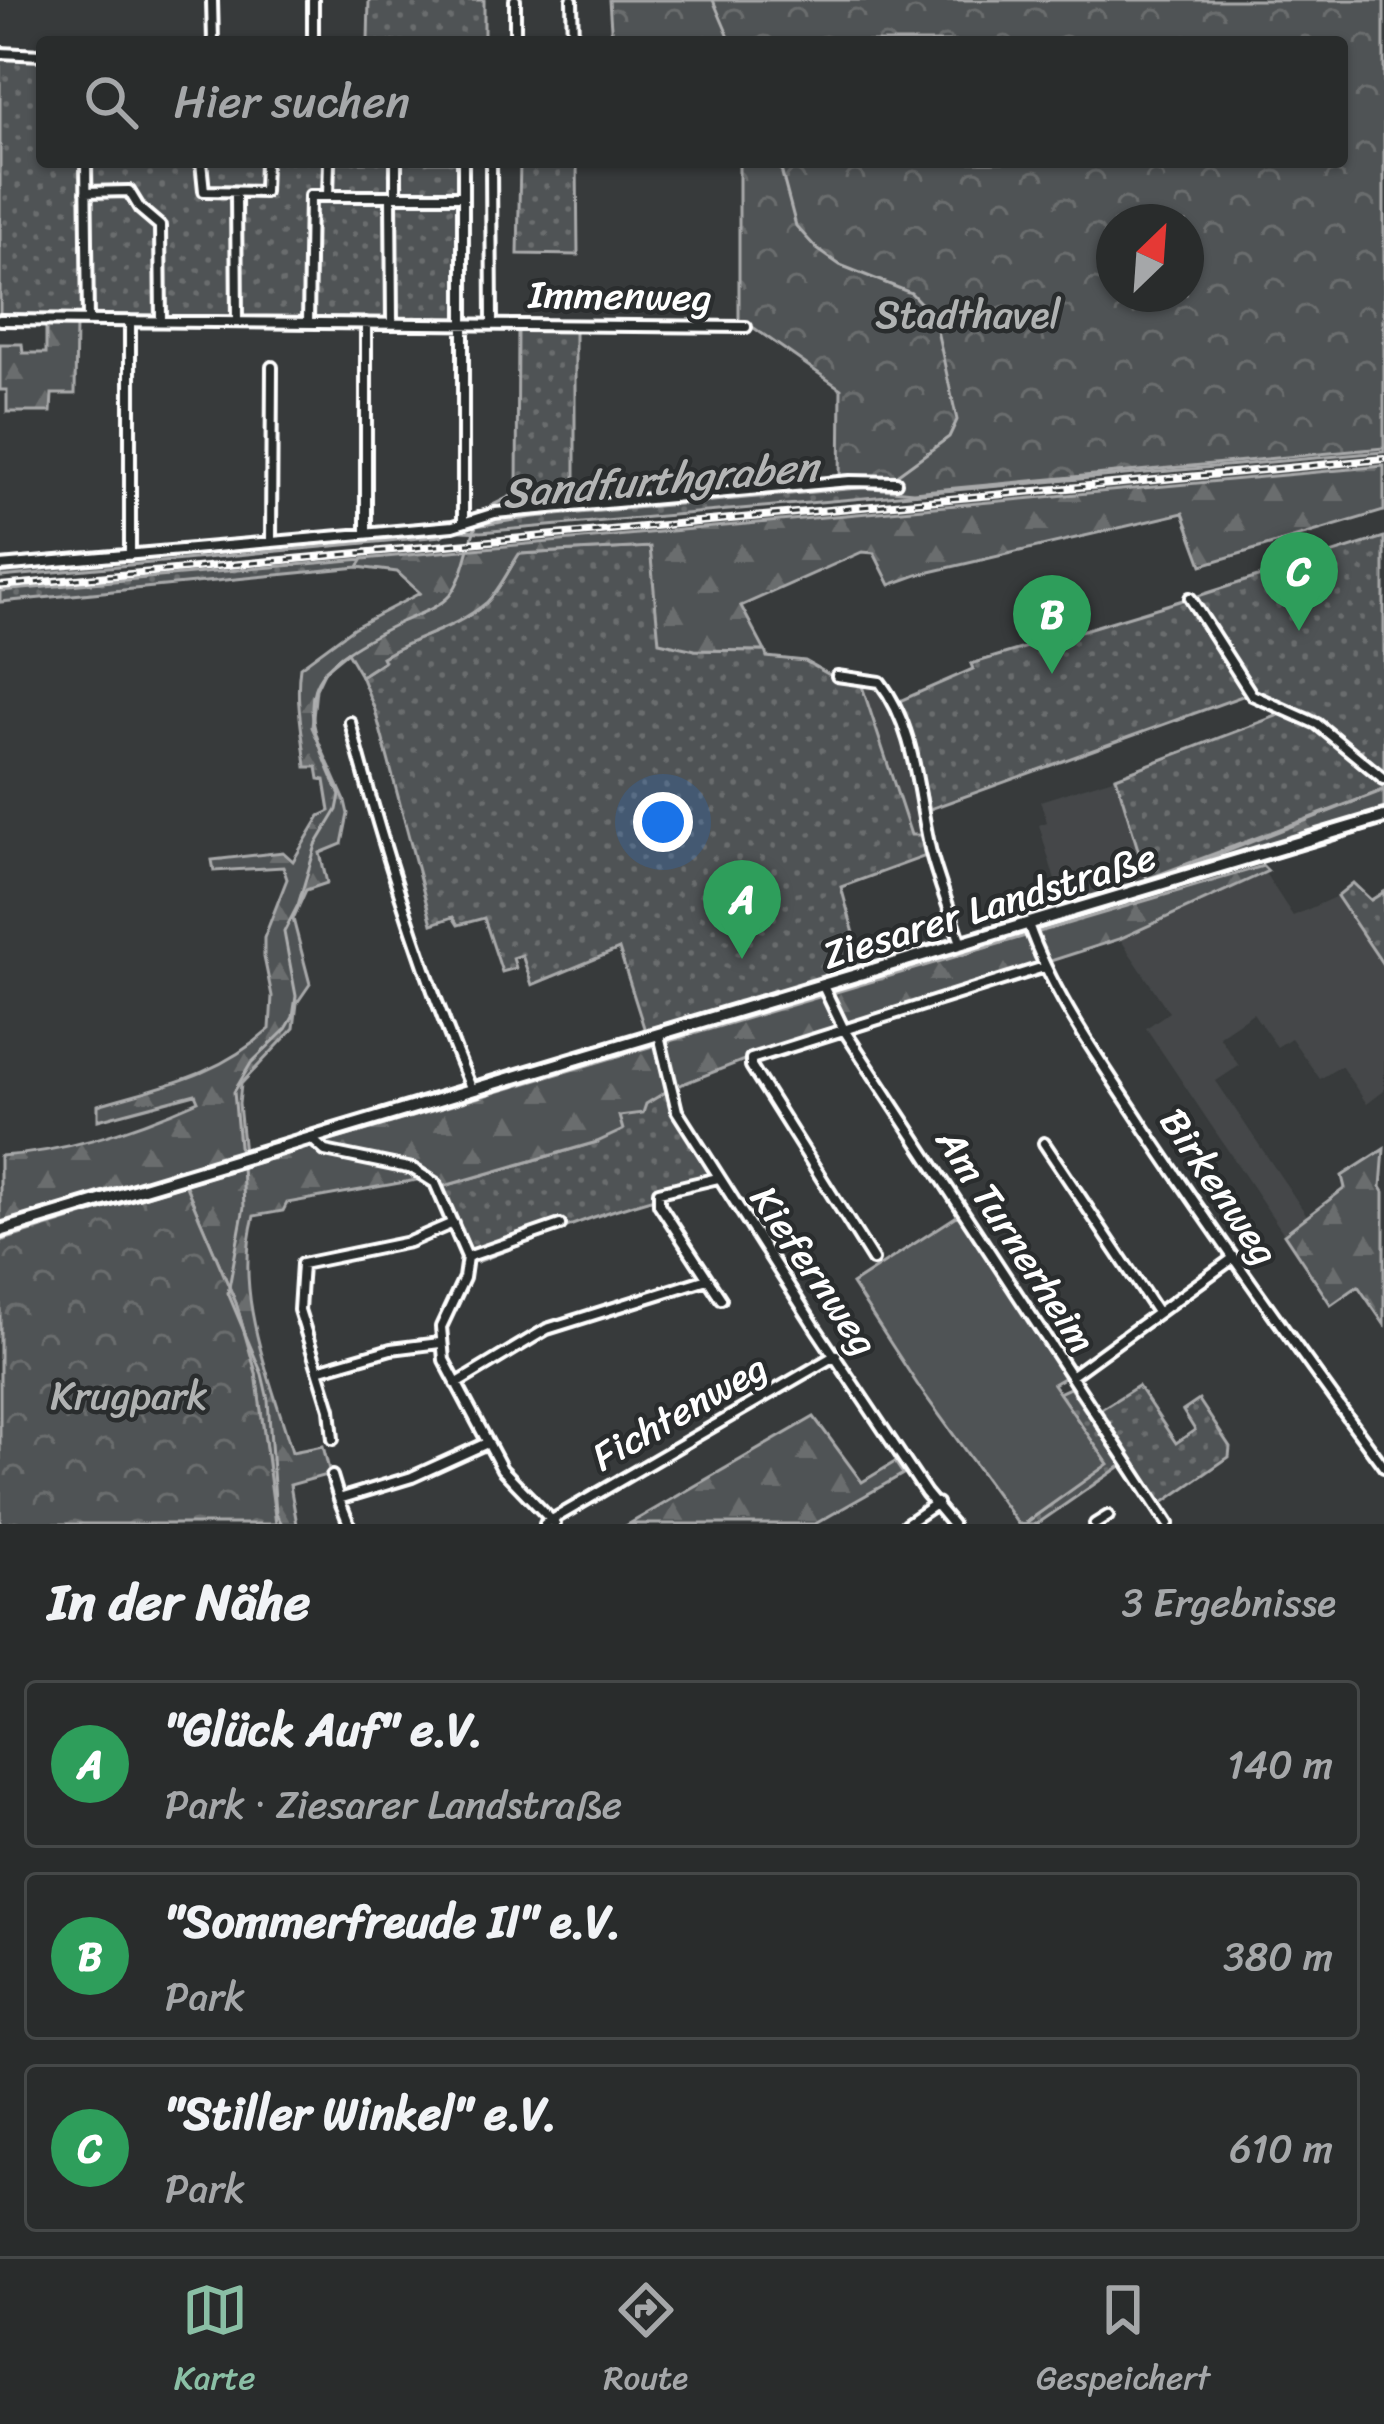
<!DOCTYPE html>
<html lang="de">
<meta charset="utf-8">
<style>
body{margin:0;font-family:Sriracha,sans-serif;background:#313434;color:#f1f3f6}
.compass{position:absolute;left:1096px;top:204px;width:108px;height:108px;border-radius:50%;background:#292c2c;box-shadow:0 3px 9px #0004;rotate:25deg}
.you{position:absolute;left:663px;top:822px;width:42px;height:42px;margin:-30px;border:9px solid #fff;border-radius:50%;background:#1a73e8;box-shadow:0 0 0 18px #1a73e833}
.badge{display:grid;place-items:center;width:78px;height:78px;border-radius:50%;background:#8abfa5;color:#fff;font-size:39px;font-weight:700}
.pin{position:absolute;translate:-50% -99px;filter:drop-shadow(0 3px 6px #0008)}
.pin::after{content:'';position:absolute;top:63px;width:42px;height:36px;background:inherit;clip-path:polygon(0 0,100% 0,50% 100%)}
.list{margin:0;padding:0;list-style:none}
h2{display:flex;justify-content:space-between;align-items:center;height:156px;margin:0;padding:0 48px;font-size:51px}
h2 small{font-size:39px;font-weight:400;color:#a5a7a9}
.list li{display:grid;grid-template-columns:78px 1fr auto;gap:36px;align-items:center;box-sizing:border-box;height:168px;margin:0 24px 24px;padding:0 24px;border:3px solid #454848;border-radius:12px}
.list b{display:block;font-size:45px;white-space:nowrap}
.list p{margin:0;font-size:39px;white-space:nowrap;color:#a5a7a9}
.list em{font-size:39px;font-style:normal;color:#a5a7a9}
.icon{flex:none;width:66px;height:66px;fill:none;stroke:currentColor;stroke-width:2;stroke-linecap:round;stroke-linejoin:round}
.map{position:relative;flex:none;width:1384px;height:1524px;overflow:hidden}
.search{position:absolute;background:#292c2c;box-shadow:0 3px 9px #0004;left:36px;right:36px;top:36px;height:132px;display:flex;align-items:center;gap:30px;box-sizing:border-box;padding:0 42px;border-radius:12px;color:#a5a7a9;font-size:45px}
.sheet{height:732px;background:#292c2c}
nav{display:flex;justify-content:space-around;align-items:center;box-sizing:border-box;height:168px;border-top:3px solid #454848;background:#292c2c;font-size:33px;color:#a5a7a9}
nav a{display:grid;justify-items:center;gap:6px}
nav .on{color:#8abfa5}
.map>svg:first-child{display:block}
.built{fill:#444748}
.grass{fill:url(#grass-dots);stroke:#a8a9aa;stroke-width:3}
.forest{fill:url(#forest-firs);stroke:#a8a9aa;stroke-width:3}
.park{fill:url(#park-crowns);stroke:#a8a9aa;stroke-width:3;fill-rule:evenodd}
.pitch{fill:#505354;stroke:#a8a9aa;stroke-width:3}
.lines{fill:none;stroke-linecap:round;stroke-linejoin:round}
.stream{stroke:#adaeaf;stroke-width:3}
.street-casing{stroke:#fff;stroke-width:16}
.secondary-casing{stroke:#fff;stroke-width:20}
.street{stroke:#2a2d2e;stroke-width:8}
.secondary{stroke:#2a2d2e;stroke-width:10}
.rail-casing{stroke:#fff;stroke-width:8}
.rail{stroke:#2a2d2e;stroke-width:3;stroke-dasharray:9;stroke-linecap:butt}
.labels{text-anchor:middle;stroke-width:9;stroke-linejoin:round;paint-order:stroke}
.street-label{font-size:39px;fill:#fff;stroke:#2a2d2e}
.park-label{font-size:39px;fill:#b0b2b2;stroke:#2a2d2e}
.water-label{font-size:42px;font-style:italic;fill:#b4b5b5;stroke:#2a2d2e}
</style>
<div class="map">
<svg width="1384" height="1524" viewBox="0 0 1384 1524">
<defs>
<pattern id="grass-dots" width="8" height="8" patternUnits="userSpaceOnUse" patternTransform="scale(3)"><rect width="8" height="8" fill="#505354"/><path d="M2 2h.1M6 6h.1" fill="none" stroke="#6a6d6e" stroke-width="1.8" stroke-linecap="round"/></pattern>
<pattern id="forest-firs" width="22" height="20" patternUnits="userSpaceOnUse" patternTransform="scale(3)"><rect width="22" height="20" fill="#505354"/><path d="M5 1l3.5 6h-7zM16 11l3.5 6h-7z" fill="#6a6d6e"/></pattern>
<pattern id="park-crowns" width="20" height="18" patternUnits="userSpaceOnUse" patternTransform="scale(3)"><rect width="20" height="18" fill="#505354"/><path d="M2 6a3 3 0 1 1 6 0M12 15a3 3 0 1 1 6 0" fill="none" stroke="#6a6d6e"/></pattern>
</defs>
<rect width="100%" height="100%" fill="#373a3b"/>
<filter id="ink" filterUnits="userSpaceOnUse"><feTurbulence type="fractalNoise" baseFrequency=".00833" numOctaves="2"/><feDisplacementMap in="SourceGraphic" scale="24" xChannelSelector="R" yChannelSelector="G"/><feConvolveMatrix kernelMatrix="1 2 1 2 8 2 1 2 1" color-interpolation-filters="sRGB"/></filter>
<g filter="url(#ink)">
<path class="built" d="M 879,685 L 898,722 L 913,770 L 924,827 L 912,838 L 862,686 Z
M 1116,777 L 1147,879 L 1062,905 L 1039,825 L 1047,822 L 1040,801 Z
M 1265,873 L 1293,916 L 1337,896 L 1384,966 L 1384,1091 L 1367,1104 L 1341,1066 L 1320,1079 L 1291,1038 L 1277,1047 L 1253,1013 L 1219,1036 L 1239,1066 L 1216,1081 L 1308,1217 L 1284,1234 L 1146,1028 L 1169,1012 L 1120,939 Z"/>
<path class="grass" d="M 369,0 L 484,0 L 484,42 L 368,42 Z
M 0,55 L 42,58 L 42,162 L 462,162 L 459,320 L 0,316 Z
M 520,162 L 577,162 L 578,255 L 518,254 Z
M 518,327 L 575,328 L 575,496 L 610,500 L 491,512 L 491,506 L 517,493 Z
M 1384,446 L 1384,452 L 481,532 L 461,531 L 467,524 L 492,516 L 839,485 L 927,491 Z
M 448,531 L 441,536 L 0,577 L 0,570 Z
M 1384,537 L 1384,776 L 1361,755 L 1362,750 L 1357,751 L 1310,713 L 1257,696 L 1195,603 L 1198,596 Z
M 650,547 L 695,650 L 765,651 L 767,657 L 805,661 L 837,679 L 862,686 L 911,835 L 920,835 L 929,855 L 841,887 L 864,969 L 646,1034 L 619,949 L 532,985 L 522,955 L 513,958 L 516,968 L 502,972 L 484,918 L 458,925 L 453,917 L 432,924 L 375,710 L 361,676 L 383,662 L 382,657 C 413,637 457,629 486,603 C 499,591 509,569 519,554 Z
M 363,559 L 358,567 L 0,602 L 0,591 Z
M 1186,599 L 1248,694 L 930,809 L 912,739 L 897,702 L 973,669 L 971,664 Z
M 1284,713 C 1324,729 1354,754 1384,784 L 1384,790 L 1147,879 L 1116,777 Z
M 1353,883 L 1371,900 L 1384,892 L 1384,966 L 1337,896 Z
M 668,1091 L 672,1109 L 715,1184 C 632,1199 555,1231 477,1262 L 441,1187 L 597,1142 L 619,1117 Z
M 1138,1386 L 1176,1443 L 1195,1430 L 1183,1411 L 1199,1400 L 1230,1447 L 1229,1457 L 1160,1505 L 1098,1411 Z
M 1070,1388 L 1122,1465 L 1037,1524 L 1024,1524 L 1107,1464 L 1059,1393 Z"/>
<path class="forest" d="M 46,322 L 76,323 L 75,394 L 52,394 L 51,412 L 7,412 L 7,390 L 0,390 L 0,344 L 22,344 L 23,353 L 46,353 Z
M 1384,466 L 1384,511 L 1202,565 L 1183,513 L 917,575 L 890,585 L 874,553 L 862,552 L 741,606 L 765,651 L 695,650 L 659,642 L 650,547 L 519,554 C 509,569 499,591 486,603 C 457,628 414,637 382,657 L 384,661 L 361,676 L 347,652 L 325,670 L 316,689 L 312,727 L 345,801 L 348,814 L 342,844 L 320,853 L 327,883 L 306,890 L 293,919 L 310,984 L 297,1003 L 294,1028 L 241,1084 L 239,1104 L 244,1154 L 0,1225 L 0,1156 C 68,1152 136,1129 198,1101 L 195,1094 L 98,1120 L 98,1105 C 165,1085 216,1077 270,1029 L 272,996 L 264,957 L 264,938 L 287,879 L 283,867 L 214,871 L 212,860 L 283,852 L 293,861 L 320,816 L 330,811 L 325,780 L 319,779 L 317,767 L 306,767 C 303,732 295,702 300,667 L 353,628 L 420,593 L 397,572 L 358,567 L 363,559 Z
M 1384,790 L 1384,810 L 1177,871 Z
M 1263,866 L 1268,871 L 1119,939 L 752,1057 L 672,1088 L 646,1104 L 643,1113 L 619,1116 L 623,1130 L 597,1142 L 441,1187 L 422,1179 L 287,1203 L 283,1211 L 254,1216 C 233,1295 270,1376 292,1452 L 323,1446 L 330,1474 L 290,1485 L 297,1524 L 276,1524 L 256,1373 L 236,1303 L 185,1184 Z
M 1384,1149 L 1381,1187 L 1384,1192 L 1384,1324 L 1358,1286 L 1331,1305 L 1284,1234 L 1345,1188 L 1342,1176 Z
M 814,1417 L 862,1482 L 895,1462 L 903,1474 L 815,1524 L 629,1524 Z"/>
<path class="park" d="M 609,0 L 1384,0 L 1384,448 L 913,492 L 840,485 L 841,389 L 754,328 L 739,327 L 739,162 L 1342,162 L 1342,42 L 612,42 ZM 1114,222 L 1186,222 L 1186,294 L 1114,294 Z
M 185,1184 L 236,1303 L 256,1373 L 276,1524 L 0,1524 L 0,1241 Z"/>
<path class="pitch" d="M 960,1214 L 1065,1377 L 1053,1384 L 1108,1464 L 1024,1524 L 1018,1524 L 919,1387 L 852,1284 Z"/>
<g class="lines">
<path class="stream" d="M 713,0 L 731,42
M 779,162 L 796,226 L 817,249 L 840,265 L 911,293 L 934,317 L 957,420 L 949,437 L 894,477
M 240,1156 L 234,1092 L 251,1063 L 286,1029 L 293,1017 L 296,996 L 284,932 L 298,905 L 316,845 L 337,810 L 340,795 C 294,693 298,672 401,622 C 416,615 439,608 450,595 C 465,576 468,546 476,526 L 534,517 L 881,486
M 242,1165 L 244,1207 L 228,1293 L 262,1374 L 268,1400 L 276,1514 L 282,1524"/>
<defs>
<path id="street" d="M 212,0 L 213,42
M 313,0 L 313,42
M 515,0 L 515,42
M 572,0 L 573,42
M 0,53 L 42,55
M 86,162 L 88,320
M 201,162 L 204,191 L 264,192 L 265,162
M 463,162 L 463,522
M 491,162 L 492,324
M 86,192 L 129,191 L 140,209 L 160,226 L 161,321
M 236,194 L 237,322
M 328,195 L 329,162
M 391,196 L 392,323
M 396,196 L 396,162
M 0,320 L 746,327
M 308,323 L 310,196 L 463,196
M 366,533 L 366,323
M 271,542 L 272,367
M 130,555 L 130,321
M 0,566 L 453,526 L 495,513 L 850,481 L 896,482
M 1190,598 L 1252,695 L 1317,724 L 1384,779
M 837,676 L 880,682 C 917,730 917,796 931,853 C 939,883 951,913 961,943
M 350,722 C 383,848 421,970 472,1090
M 1028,924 C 1053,996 1100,1060 1141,1123 C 1219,1240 1301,1354 1384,1467
M 823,986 L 844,1030 L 1168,1524
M 659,1035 L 677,1111 L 815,1327 L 926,1493 L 952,1524
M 313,1140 L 325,1151 L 413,1169 L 435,1183 L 467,1257 L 464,1278 L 441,1327 L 444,1360 L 502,1469 L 555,1524
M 1044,1143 L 1157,1312
M 718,1178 L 659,1192 L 659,1204 L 721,1299
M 467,1257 L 560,1225
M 873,1260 L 751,1066 L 751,1059 L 1044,967
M 440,1343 L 391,1349 L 318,1370 L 299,1310 L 302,1264 L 409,1242 L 453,1223
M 318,1370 L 330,1409 L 333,1439
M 1071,1376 L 1232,1259
M 456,1384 L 547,1329 L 707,1279
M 332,1476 L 339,1499
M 349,1524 L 339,1499 L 412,1477 L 487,1443
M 545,1524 L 836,1355
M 906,1524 L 937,1503
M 1095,1524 L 1108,1516"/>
<path id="secondary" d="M 0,1231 L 1384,817"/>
</defs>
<use href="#street" class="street-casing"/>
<use href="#secondary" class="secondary-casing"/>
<use href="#street" class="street"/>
<use href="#secondary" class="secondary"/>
<defs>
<path id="rail" d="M 0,586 L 1384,459"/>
</defs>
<use href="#rail" class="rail-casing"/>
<use href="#rail" class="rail"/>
</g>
</g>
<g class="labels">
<g class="street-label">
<text transform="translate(620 295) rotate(1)" y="14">Immenweg</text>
<text transform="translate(989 905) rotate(-17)" y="14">Ziesarer Landstraße</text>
<text transform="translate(1220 1186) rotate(56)" y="14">Birkenweg</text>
<text transform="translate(1017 1240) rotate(57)" y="14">Am Turnerheim</text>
<text transform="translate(815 1270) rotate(56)" y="14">Kiefernweg</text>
<text transform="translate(679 1411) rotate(-30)" y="14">Fichtenweg</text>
</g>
<g class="park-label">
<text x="968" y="328">Stadthavel</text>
<text x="129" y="1409">Krugpark</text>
</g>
<g class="water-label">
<text transform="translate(660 479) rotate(-5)" y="15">Sandfurthgraben</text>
</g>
</g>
</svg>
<svg class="compass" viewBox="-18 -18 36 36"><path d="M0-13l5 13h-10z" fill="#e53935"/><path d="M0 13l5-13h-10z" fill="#a5a7a9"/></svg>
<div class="you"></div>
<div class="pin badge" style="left:742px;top:959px;background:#2e9e5b">A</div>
<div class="pin badge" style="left:1052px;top:674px;background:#2e9e5b">B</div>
<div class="pin badge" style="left:1299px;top:631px;background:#2e9e5b">C</div>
<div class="search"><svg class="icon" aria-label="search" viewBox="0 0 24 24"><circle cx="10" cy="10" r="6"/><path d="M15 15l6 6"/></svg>Hier suchen</div>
</div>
<section class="sheet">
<h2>In der Nähe<small>3 Ergebnisse</small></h2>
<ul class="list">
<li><span class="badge" style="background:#2e9e5b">A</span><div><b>&quot;Glück Auf&quot; e.V.</b><p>Park · Ziesarer Landstraße</p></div><em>140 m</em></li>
<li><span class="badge" style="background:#2e9e5b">B</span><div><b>&quot;Sommerfreude II&quot; e.V.</b><p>Park</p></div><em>380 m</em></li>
<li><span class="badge" style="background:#2e9e5b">C</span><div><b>&quot;Stiller Winkel&quot; e.V.</b><p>Park</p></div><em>610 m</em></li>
</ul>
</section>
<nav>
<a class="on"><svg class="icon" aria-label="map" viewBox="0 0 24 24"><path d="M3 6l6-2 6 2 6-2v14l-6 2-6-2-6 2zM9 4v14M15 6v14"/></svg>Karte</a>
<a><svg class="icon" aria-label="directions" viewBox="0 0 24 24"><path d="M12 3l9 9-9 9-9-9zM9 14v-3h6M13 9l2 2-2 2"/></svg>Route</a>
<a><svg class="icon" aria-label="saved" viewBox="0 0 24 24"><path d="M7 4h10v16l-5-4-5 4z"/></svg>Gespeichert</a>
</nav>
